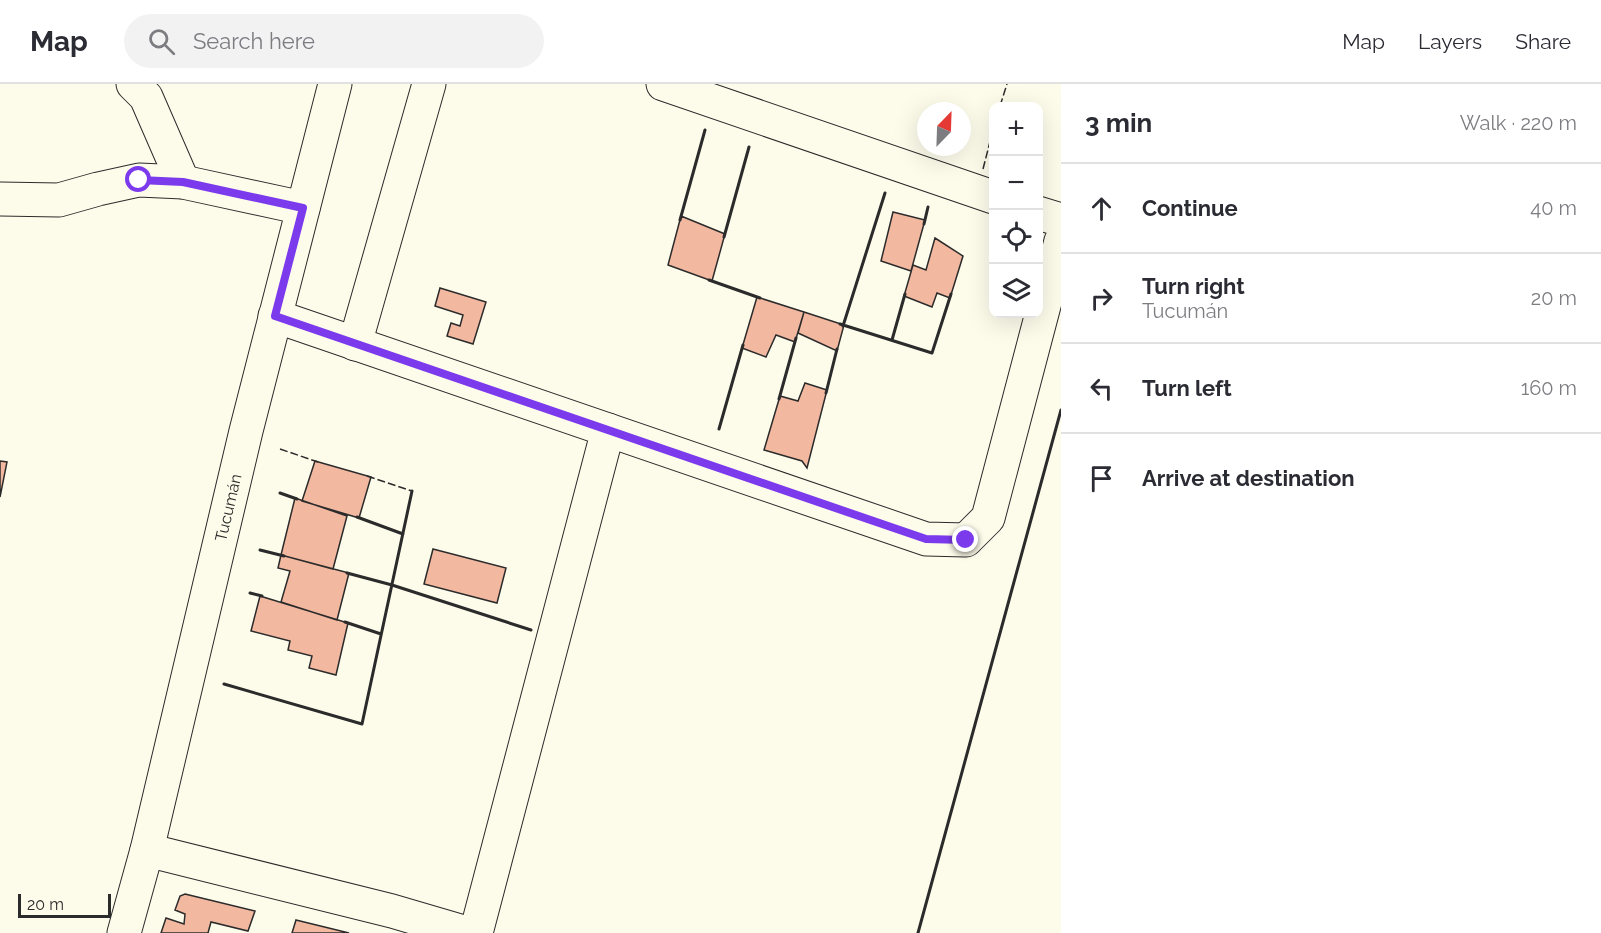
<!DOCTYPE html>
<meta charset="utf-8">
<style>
body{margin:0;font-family:Raleway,sans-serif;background:#f2f2f3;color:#2b2b33}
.controls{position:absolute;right:18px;top:18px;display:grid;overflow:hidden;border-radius:12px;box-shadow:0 6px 24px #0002}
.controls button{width:54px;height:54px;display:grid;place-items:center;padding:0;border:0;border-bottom:2px solid #e1e1e2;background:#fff;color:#2b2b33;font:30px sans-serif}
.compass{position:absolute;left:917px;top:18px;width:54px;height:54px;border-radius:50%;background:#fff;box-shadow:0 6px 24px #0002;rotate:23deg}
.scale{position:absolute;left:18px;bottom:15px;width:93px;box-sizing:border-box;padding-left:6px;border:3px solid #2b2b2b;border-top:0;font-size:16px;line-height:21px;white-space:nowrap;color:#2b2b2b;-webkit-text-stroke:4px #fdfbea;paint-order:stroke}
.stop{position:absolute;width:18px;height:18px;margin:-14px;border:4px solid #7c3aed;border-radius:50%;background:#fff}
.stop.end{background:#7c3aed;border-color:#fff;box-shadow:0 2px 6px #0008}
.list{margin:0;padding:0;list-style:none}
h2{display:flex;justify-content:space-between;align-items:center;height:78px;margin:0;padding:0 24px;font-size:26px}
h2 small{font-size:20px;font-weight:400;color:#7c7c81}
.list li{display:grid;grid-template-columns:39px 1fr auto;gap:18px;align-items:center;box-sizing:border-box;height:90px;padding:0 24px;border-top:2px solid #e1e1e2}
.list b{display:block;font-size:22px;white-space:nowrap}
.list p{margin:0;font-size:20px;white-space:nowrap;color:#7c7c81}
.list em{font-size:20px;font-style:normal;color:#7c7c81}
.icon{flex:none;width:33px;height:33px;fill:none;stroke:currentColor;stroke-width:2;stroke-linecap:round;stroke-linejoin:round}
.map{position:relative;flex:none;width:1061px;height:849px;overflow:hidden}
header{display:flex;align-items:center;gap:36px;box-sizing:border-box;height:84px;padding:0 30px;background:#fff;border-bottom:2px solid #e1e1e2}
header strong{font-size:28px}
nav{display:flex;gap:33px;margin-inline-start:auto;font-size:21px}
.search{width:420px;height:54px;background:#f2f2f3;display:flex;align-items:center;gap:15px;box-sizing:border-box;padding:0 21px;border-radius:33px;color:#7c7c81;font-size:22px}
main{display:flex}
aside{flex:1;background:#fff}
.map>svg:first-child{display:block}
.building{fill:#f2b8a0;stroke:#2b2b2b;stroke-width:1.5}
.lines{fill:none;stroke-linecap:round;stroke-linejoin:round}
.minor-casing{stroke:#2b2b2b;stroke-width:35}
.minor{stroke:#fdfbea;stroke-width:33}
.fence{stroke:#2b2b2b;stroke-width:1.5;stroke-dasharray:8 3;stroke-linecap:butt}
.wall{stroke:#2b2b2b;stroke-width:3}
.route{stroke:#7c3aed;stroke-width:8}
.labels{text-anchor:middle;stroke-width:4.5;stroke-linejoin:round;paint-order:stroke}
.street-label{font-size:16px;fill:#2b2b2b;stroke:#fdfbea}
</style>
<header>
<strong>Map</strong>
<div class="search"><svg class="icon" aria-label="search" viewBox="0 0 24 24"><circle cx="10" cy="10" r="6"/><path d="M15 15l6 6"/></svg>Search here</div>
<nav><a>Map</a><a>Layers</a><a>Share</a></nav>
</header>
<main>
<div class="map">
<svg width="1061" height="849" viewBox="0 0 1061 849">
<rect width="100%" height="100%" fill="#fdfbea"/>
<path class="building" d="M 893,128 L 925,136 L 911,187 L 881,177 Z
M 681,132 L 725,150 L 712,197 L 668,181 Z
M 935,154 L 963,172 L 950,214 L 937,209 L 932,223 L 904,212 L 913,181 L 926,186 Z
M 440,204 L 486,218 L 473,260 L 447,252 L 451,239 L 460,242 L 463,231 L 435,222 Z
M 757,213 L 804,228 L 795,258 L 776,251 L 766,273 L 742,264 Z
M 804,228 L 844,241 L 837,267 L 798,249 Z
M 805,299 L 827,306 L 807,384 L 802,377 L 764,366 L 780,312 L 798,317 Z
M 0,377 L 7,378 L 0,413 Z
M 315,377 L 371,393 L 359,434 L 302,417 Z
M 295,414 L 347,432 L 333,485 L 281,471 Z
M 433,465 L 506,484 L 497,519 L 424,500 Z
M 281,471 L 349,489 L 337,536 L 281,518 L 290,487 L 278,484 Z
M 260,512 L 348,539 L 336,591 L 309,584 L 312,572 L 288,566 L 290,557 L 251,547 Z
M 185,810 L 255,827 L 248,847 L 211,838 L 208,849 L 161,849 L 166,834 L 184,840 L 185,830 L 175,826 L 180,812 Z
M 296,836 L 349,849 L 292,849 Z"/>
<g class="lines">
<defs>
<g id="minor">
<path d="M 133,0 L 146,13 L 183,98"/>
<path d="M 663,0 L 993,113"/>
<path d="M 0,115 L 59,116 L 98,105 L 139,96 L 183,98 L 303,124"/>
<path d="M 1038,129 L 1061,136"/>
<path d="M 275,232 L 926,455 L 966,456 L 988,434 L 1061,157"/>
<path d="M 355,260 L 429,0"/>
<path d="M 147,766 L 392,827 L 467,849"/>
<path id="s1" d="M 124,849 L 147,766 L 246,347 L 335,0"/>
<path d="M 476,849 L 608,346"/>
</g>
</defs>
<use href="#minor" class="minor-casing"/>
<use href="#minor" class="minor"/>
<path class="fence" d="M 1000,22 L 1007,0
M 983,85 L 993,46
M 280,365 L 318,378
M 367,392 L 412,407"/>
<path class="wall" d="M 680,136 L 705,46
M 924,140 L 928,123
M 724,153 L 749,63
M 709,196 L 760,214
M 840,240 L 932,269 L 951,210
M 843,242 L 885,109
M 892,256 L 905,210
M 826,309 L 837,265
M 779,315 L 796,254
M 719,345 L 743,261
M 280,409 L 297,415
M 357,433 L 403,450
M 260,466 L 284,472
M 347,489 L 392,501 L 531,546
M 250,509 L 262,512
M 345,538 L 381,550
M 224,600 L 362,640 L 412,407
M 918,849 L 1061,326"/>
</g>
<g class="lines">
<path class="route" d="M 139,96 L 183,98 L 303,124 L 275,232 L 926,455 L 966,456"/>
</g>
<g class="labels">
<g class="street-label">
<text dy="6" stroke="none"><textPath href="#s1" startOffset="438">Tucumán</textPath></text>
</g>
</g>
</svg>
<div class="controls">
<button>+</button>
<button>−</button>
<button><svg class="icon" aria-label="locate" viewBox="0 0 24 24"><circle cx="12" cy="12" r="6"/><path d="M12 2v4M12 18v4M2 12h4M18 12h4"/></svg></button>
<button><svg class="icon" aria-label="layers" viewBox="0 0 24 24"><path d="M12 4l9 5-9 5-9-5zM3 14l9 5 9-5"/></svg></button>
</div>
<svg class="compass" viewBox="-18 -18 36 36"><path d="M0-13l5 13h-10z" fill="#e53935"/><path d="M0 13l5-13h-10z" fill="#7c7c81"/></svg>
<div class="scale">20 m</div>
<div class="stop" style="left:139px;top:96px"></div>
<div class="stop end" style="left:966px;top:456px"></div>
</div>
<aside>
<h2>3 min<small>Walk · 220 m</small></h2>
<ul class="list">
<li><svg class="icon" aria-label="ahead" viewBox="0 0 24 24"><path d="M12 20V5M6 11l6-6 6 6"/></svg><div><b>Continue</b></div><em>40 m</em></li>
<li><svg class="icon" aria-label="right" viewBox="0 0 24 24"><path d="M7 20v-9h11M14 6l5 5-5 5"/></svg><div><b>Turn right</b><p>Tucumán</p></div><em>20 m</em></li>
<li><svg class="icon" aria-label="left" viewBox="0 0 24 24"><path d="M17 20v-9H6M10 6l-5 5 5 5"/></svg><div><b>Turn left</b></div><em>160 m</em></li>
<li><svg class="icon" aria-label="arrive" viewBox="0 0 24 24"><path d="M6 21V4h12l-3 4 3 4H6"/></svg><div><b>Arrive at destination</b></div></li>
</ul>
</aside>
</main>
